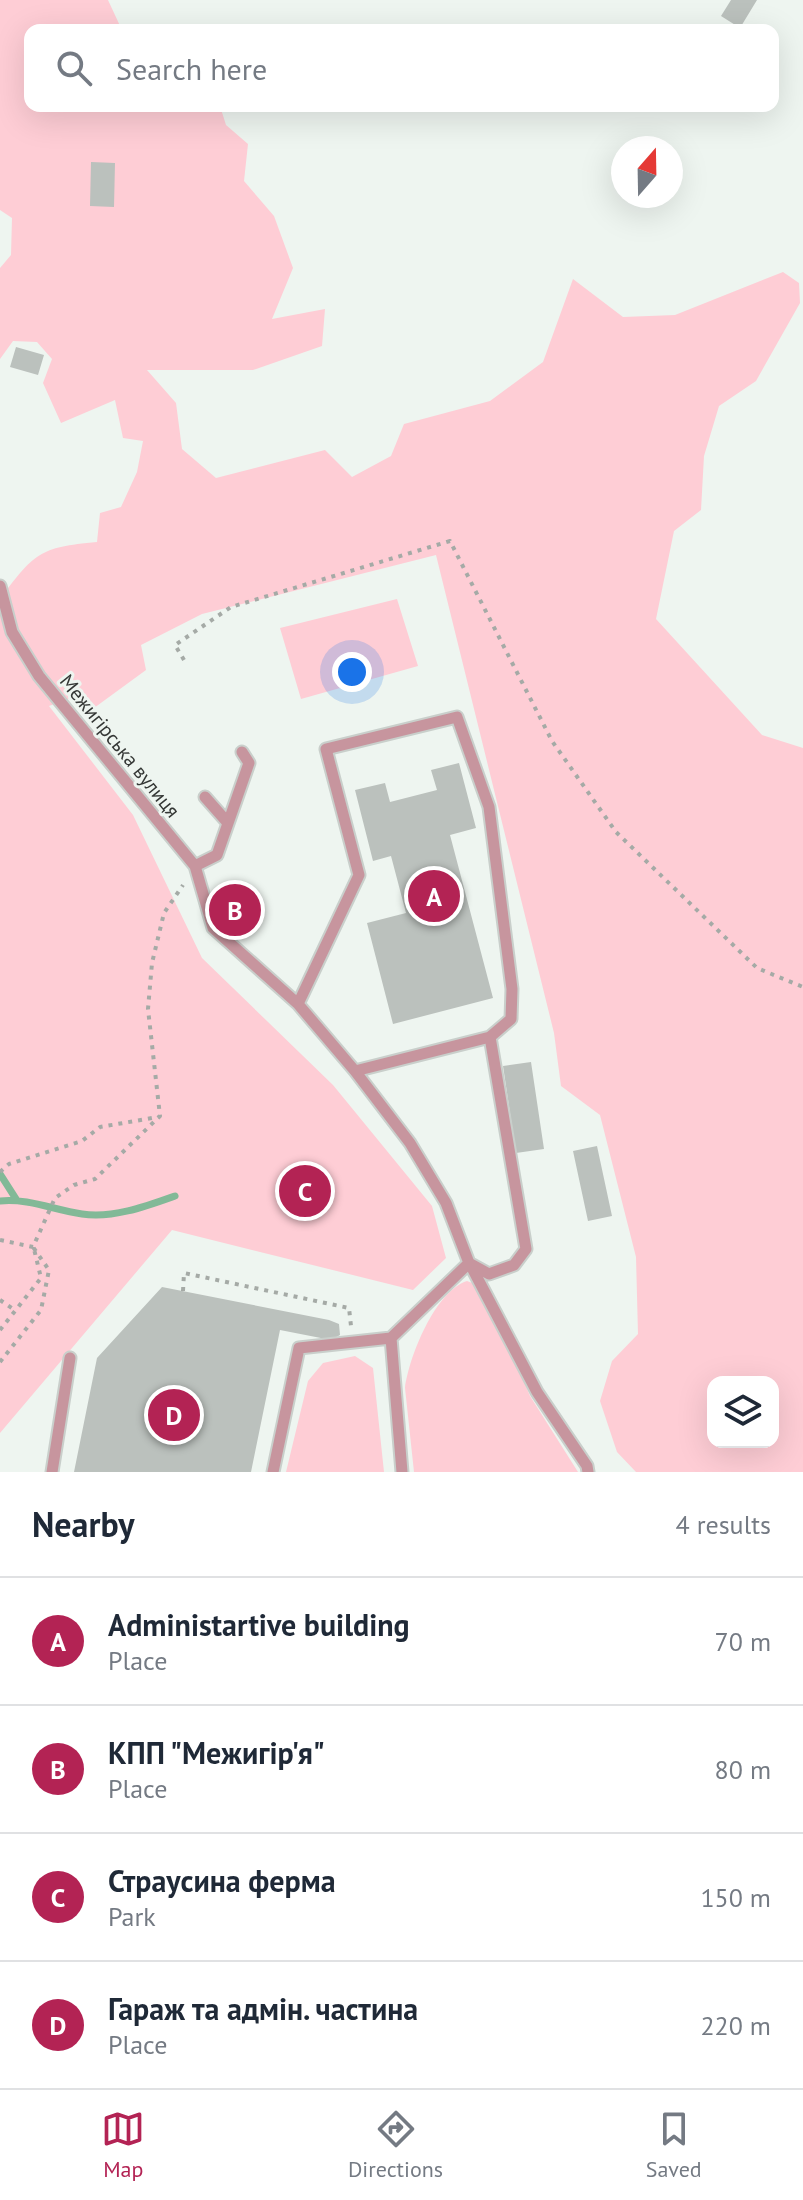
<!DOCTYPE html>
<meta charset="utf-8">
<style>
body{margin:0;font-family:"PT Sans",sans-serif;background:#f6f6f7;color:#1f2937}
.controls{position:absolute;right:24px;bottom:24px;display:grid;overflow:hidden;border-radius:16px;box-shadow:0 8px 32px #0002}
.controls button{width:72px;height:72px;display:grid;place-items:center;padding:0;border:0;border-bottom:2px solid #e0e1e3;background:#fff;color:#1f2937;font:40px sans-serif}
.compass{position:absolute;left:611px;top:136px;width:72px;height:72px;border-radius:50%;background:#fff;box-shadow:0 8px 32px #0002;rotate:20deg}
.you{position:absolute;left:352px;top:672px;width:28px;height:28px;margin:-20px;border:6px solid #fff;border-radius:50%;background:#1a73e8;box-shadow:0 0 0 12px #1a73e833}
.badge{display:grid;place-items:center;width:52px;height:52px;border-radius:50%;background:#b32354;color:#fff;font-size:26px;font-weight:700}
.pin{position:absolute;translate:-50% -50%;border:4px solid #fff;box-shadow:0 2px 8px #0006}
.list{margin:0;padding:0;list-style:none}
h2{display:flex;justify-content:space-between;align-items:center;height:104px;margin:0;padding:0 32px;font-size:34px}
h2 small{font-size:26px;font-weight:400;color:#747a83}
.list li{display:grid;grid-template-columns:52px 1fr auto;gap:24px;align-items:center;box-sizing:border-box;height:128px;padding:0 32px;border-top:2px solid #e0e1e3}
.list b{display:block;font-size:30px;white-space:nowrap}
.list p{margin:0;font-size:26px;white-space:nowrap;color:#747a83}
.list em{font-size:26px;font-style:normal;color:#747a83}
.icon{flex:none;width:44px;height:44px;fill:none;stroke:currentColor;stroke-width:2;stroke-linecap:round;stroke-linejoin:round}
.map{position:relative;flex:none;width:803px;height:1472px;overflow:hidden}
.search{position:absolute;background:#fff;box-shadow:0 8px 32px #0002;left:24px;right:24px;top:24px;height:88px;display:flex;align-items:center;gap:20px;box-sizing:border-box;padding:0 28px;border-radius:16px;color:#747a83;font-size:30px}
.sheet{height:616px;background:#fff}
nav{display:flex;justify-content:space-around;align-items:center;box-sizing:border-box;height:112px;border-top:2px solid #e0e1e3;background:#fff;font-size:22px;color:#747a83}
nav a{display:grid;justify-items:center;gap:4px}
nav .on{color:#b32354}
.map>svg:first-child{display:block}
.green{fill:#fecdd5;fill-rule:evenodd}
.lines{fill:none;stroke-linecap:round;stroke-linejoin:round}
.stream{stroke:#82b997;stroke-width:7}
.building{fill:#bbc1bd}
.lane-casing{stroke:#c9cfcb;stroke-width:15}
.path{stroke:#a5aaa6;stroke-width:4;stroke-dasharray:4 6;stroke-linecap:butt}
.lane{stroke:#c7959e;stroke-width:11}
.labels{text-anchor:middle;stroke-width:6;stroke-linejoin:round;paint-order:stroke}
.street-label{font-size:20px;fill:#343735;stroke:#eef5f0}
</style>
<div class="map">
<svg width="803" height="1472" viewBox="0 0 803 1472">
<rect width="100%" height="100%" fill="#eef5f0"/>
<path class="green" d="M 0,0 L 108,0 L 121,28 L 161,24 L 165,30 L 30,30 L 30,106 L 220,106 L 226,125 L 248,144 L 244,181 L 274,216 L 293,268 L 272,319 L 325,309 L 322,346 L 253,370 L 147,370 L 176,403 L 182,449 L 216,478 L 325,450 L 352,477 L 391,456 L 404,424 L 490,401 L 543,362 L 573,279 L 623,317 L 675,315 L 783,272 L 799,283 L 800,303 L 756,381 L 719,406 L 704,456 L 701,510 L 674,531 L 656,619 L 762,735 L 803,748 L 803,1472 L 636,1472 L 617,1452 L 600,1401 L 612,1361 L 638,1334 L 636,1257 L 600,1115 L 561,1086 L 554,1033 L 436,555 L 202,614 L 141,645 L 146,670 L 94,708 L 81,694 L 49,706 L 133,815 L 202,958 L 333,1085 L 432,1206 L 446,1258 L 413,1290 L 172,1230 L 0,1433 L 0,599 C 34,554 39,547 97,542 L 100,513 L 121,507 L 137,472 L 143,441 L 123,438 L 115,400 L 61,423 L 43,383 L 52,359 L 37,342 L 13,341 L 0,359 L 0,268 L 11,255 L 12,218 L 0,210 ZM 713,1382 L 773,1382 L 773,1442 L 713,1442 Z
M 397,599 L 418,666 L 301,699 L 280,628 Z
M 467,1281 L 480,1286 L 489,1300 L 530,1396 L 578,1472 L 414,1472 L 405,1388 C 409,1357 435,1291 467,1281 Z
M 355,1356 L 373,1368 L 384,1472 L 286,1472 L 308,1381 L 323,1363 Z"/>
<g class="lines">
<path class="stream" d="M 0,1174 L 16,1199
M 0,1201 C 28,1198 54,1210 82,1214 C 112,1219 147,1206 175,1196"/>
</g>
<path class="building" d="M 731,0 L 757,0 L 740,28 L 721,16 Z
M 91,162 L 115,163 L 114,207 L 90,206 Z
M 16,347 L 44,355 L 38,375 L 10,367 Z
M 459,763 L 476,828 L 450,835 L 493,998 L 393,1024 L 367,923 L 406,913 L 391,856 L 373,861 L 355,790 L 385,783 L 390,802 L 437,790 L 431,770 Z
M 229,896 L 249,902 L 242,924 L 222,918 Z
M 531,1062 L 544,1149 L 516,1153 L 503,1066 Z
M 597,1146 L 612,1216 L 588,1221 L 573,1151 Z
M 162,1287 L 329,1320 L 339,1324 L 340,1335 L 331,1340 L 280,1330 L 251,1472 L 74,1472 L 97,1358 Z"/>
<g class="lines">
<defs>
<path id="lane" d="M 0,586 L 12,632 L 39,676 L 195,866 L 213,928 L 298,1004 L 355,1071 L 410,1143 L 446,1203 L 469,1263 L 391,1338 L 402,1472
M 205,797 L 228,823
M 195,866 L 217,855 L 249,763 L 242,752
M 298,1004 L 359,875 L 326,749 L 457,717 L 489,807 L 512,989 L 511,1019 L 490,1037 L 526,1249 L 514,1265 L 489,1274 L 469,1263
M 355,1071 L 490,1037
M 470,1264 L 537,1392 L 587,1466 L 588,1472
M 52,1472 L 70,1358
M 273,1472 L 299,1348 L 391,1338"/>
</defs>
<use href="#lane" class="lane-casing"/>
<path class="path" d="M 184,660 L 175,645 L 231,607 L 450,541 L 552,741 L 616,832 L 757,968 L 803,987
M 0,1172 L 9,1164 L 82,1141 L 100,1127 L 158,1117
M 0,1240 L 33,1247 L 55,1198 L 74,1185 L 95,1179 L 160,1116 L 148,1009 L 152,963 L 164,913 L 183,885
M 183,1291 L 184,1273 L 349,1308 L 351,1326
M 0,1300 L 16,1311
M 0,1330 L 41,1278 L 34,1249
M 0,1362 L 41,1310 L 49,1270 L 33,1247"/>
<use href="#lane" class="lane"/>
</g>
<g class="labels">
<g class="street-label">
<text transform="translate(120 746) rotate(51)" y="7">Межигірська вулиця</text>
</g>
</g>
</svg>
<div class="controls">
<button><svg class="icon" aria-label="layers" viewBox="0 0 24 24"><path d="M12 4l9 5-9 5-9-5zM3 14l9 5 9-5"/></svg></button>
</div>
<svg class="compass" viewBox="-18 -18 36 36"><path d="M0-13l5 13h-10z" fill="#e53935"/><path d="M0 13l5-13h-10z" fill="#747a83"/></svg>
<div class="you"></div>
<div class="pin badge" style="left:434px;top:896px">A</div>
<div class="pin badge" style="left:235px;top:910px">B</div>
<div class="pin badge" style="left:305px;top:1191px">C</div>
<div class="pin badge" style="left:174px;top:1415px">D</div>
<div class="search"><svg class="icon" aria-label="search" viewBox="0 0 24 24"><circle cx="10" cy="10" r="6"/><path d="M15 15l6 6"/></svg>Search here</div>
</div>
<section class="sheet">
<h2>Nearby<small>4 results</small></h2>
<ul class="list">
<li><span class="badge">A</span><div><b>Administartive building</b><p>Place</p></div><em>70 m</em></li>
<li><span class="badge">B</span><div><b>КПП &quot;Межигір'я&quot;</b><p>Place</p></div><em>80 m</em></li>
<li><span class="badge">C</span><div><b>Страусина ферма</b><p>Park</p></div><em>150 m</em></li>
<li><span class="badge">D</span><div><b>Гараж та адмін. частина</b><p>Place</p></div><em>220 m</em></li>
</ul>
</section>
<nav>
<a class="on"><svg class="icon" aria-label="map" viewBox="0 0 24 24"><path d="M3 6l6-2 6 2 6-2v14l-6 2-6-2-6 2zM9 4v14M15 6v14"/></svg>Map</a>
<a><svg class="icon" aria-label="directions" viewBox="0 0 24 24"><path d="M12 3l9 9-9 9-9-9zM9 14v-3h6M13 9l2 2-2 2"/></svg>Directions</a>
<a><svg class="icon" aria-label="saved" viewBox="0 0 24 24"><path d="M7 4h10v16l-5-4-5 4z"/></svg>Saved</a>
</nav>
